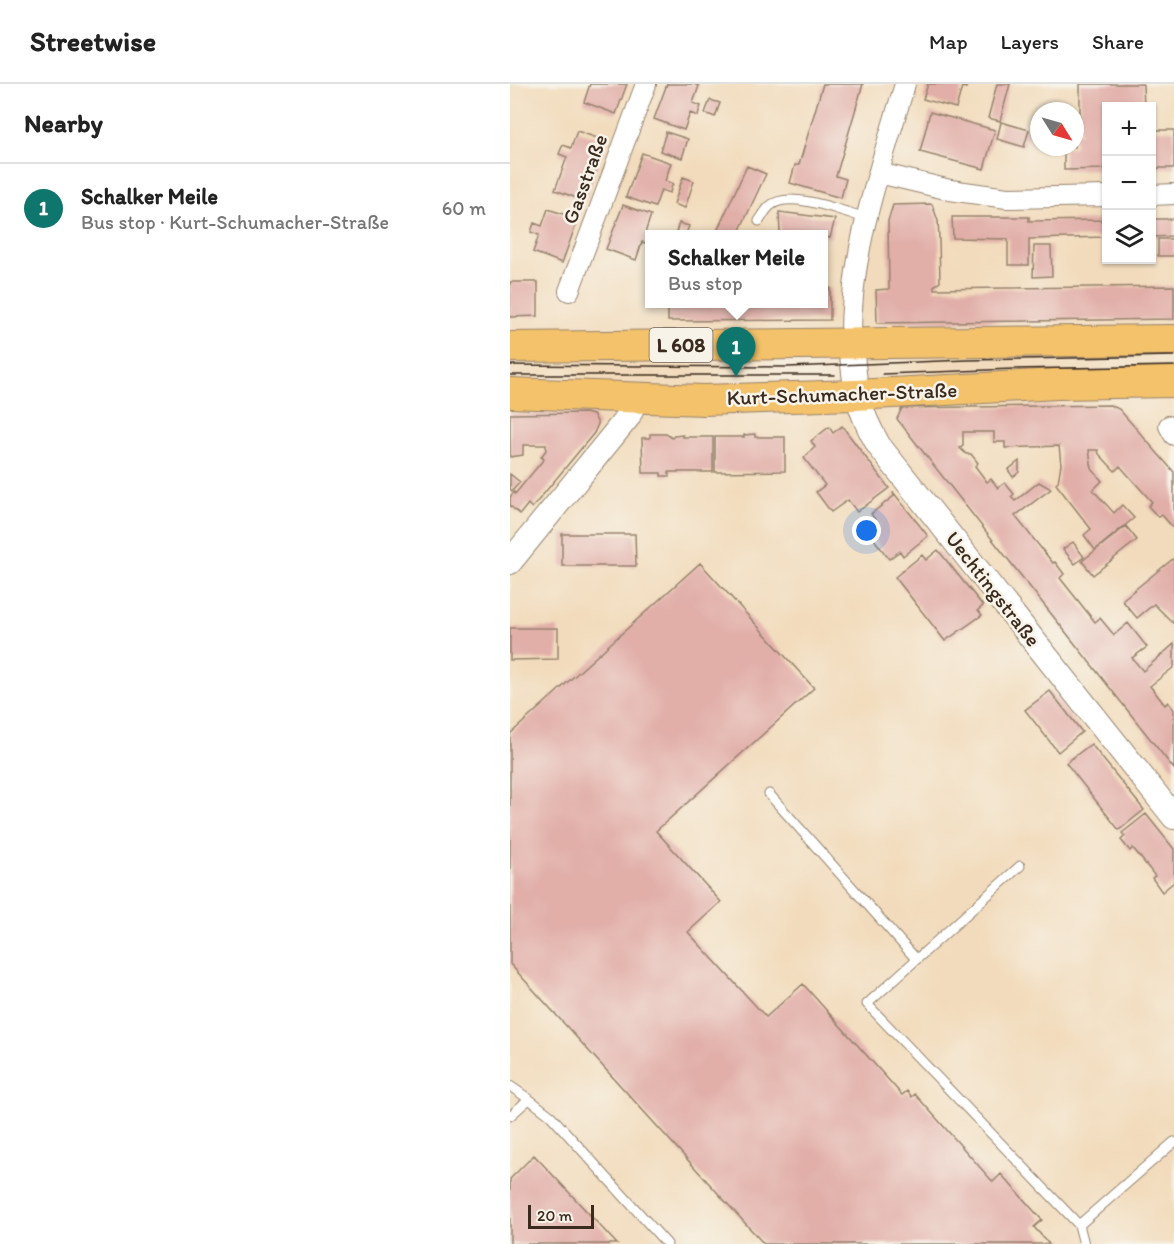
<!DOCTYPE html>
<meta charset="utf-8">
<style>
body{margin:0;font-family:Itim,sans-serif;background:#f6f6f6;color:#222}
.controls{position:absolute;right:18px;top:18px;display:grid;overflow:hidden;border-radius:0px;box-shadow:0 2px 4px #0004}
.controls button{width:54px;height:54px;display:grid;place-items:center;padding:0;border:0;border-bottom:2px solid #e0e0e0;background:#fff;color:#222;font:30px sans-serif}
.compass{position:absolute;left:520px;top:18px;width:54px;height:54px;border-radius:50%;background:#fff;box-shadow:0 2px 4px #0004;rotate:127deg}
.scale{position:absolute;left:18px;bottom:15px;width:66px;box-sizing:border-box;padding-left:6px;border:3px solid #3b2a1e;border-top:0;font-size:16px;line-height:21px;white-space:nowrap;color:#3b2a1e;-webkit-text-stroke:4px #f7f3e8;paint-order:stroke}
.you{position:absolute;left:357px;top:447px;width:21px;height:21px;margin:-15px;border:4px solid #fff;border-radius:50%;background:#1a73e8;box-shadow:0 0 0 9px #1a73e833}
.badge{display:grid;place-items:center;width:39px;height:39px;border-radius:50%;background:#0f766e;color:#fff;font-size:20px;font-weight:700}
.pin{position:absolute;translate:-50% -50px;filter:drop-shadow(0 2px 3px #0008)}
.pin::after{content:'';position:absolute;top:32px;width:21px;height:18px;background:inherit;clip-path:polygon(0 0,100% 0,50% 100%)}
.popup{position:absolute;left:135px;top:146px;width:183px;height:78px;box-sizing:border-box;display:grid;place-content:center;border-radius:0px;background:#fff;filter:drop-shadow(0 2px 4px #0005);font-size:20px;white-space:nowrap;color:#767676}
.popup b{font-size:22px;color:#222}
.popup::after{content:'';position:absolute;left:50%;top:100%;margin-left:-12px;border:12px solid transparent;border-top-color:#fff}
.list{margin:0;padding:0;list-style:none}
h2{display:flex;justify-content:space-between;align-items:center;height:78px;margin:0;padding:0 24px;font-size:26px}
h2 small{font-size:20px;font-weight:400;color:#767676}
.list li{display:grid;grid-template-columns:39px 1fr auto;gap:18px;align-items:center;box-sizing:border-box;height:90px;padding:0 24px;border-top:2px solid #e0e0e0}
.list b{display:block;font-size:22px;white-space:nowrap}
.list p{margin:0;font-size:20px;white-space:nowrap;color:#767676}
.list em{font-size:20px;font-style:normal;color:#767676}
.icon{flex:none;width:33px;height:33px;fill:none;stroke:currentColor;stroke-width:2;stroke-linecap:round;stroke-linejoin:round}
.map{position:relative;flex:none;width:664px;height:1160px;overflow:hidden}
header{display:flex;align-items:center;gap:36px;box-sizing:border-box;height:84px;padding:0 30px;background:#fff;border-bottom:2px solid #e0e0e0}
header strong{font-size:28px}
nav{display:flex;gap:33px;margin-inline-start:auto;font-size:21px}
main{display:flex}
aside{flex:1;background:#fff}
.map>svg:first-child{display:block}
.building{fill:#e1aea8}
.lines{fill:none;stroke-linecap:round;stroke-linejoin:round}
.service-casing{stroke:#96826d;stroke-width:11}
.minor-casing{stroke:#96826d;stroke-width:22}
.tertiary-casing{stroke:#96826d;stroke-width:26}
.primary-casing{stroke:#96826d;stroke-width:32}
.service{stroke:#fff;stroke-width:9}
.minor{stroke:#fff;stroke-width:20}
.tertiary{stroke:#fff;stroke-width:24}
.primary{stroke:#f3c26a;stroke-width:30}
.tram{stroke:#3b2a1e;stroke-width:1.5}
.labels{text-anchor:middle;stroke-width:5;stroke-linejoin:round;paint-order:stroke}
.shield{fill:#f7f3e8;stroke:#73665b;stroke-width:1.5}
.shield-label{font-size:20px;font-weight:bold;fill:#3b2a1e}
.street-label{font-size:21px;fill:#3b2a1e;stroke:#f7f3e8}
</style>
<header>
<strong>Streetwise</strong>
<nav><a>Map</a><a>Layers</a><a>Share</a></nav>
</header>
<main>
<aside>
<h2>Nearby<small></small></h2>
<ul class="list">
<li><span class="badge">1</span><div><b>Schalker Meile</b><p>Bus stop · Kurt-Schumacher-Straße</p></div><em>60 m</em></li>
</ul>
</aside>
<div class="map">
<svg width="664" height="1160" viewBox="0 0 664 1160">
<rect width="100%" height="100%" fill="#f7f3e8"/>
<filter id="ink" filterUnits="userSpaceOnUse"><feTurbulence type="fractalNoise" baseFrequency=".0167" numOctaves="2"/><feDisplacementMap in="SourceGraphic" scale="12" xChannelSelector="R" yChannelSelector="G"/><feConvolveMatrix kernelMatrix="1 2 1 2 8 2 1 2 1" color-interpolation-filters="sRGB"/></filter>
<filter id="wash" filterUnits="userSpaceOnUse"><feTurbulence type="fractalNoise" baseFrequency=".008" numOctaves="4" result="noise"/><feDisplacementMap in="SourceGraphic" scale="24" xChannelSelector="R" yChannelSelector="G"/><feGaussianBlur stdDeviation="1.35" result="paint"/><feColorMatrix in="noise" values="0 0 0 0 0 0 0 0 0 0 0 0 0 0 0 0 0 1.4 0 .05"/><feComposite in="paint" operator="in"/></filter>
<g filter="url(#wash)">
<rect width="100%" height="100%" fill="#f2dbbc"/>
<g id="blocks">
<path class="building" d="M 80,0 L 117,0 L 106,30 L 74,18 Z
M 157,0 L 184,0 L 189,2 L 183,19 L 191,22 L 189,27 L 188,32 L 180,29 L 174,46 L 144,35 Z
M 313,0 L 353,0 L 326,92 L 336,95 L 331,114 L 280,99 L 285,81 L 289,81 Z
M 418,0 L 457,0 L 456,4 L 452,3 L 446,24 L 413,15 Z
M 487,0 L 500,0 L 490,37 L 478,34 Z
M 570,0 L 633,0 L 634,22 L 596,22 L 596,49 L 594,49 L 595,85 L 554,86 L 554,63 L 565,63 L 565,49 L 570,49 Z
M 200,16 L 210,19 L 205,33 L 195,29 Z
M 420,28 L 485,46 L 474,85 L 410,68 Z
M 491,38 L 519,46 L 514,63 L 487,55 Z
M 642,46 L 664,46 L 664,84 L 642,84 Z
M 67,47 L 96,57 L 75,117 L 45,106 L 57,73 L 49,70 L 51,65 L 53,61 L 61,64 Z
M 156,48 L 178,55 L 172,74 L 150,67 Z
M 132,69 L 161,79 L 155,97 L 163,100 L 161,104 L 160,109 L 151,106 L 145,123 L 116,113 Z
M 237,82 L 256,90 L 228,150 L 214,150 L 207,147 Z
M 173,93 L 184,97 L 175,124 L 164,120 Z
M 422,120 L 428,137 L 429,154 L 430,198 L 424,202 L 424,205 L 664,202 L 664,235 L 367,239 L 366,206 L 379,205 L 378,137 L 383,121 Z
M 113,121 L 141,131 L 135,149 L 139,150 L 139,160 L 132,158 L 126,176 L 96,165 Z
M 38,125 L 68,135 L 52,179 L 23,168 L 29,151 L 21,148 L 24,139 L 32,142 Z
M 269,128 L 325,135 L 320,154 L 313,153 L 313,150 L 270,150 Z
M 442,133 L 519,133 L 519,137 L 596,136 L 596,153 L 519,155 L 519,181 L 498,181 L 498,155 L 443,154 Z
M 642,135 L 664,135 L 664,152 L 642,153 Z
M 169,139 L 179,142 L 176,150 L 166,148 Z
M 648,155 L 664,155 L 664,172 L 648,172 Z
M 524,162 L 541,162 L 542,192 L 523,193 Z
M 0,198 L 28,198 L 28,232 L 0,233 Z
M 313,204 L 320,204 L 320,236 L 158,237 L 158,220 L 313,220 Z
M 600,321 L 609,325 L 664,388 L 664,445 L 652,431 L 648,433 L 638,422 L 642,418 L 610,382 L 605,387 L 589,370 L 588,366 L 579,366 L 582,385 L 592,397 L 583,406 L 604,429 L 612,421 L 624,434 L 585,466 L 574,451 L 581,445 L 546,400 L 548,398 L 551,380 L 549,362 L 495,364 L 495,358 L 484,358 L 484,348 L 453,348 L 453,362 L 450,364 L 456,370 L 461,370 L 468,379 L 465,382 L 477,398 L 481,395 L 488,404 L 495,399 L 504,410 L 501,413 L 505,417 L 529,398 L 541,405 L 505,432 L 543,479 L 545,478 L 554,490 L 550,494 L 585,538 L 590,534 L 604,551 L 618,539 L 637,563 L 622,574 L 633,587 L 664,560 L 664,583 L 640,602 L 655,621 L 658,618 L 664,626 L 664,685 L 387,335 L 392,324 Z
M 75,329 L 84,331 L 88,340 L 84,349 L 22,424 L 18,420 L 10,430 L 0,422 L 0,413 L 4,408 L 5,410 L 34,375 L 31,373 L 36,366 L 36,361 L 13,361 L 13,371 L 0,373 L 0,330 Z
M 332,342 L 379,404 L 347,428 L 338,416 L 321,428 L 306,408 L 315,401 L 294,374 L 305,363 L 301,357 L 319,343 L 323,349 Z
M 140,350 L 156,350 L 162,354 L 164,352 L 173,351 L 173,353 L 203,353 L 203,388 L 159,388 L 159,392 L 151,392 L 151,389 L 133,389 L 132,354 L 140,354 Z
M 245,350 L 245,353 L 275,353 L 275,387 L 205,388 L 205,353 L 234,353 L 234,351 Z
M 509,377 L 509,388 L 503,393 L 498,386 Z
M 0,390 L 10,398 L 2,407 L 0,405 Z
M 383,408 L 418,452 L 393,472 L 390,467 L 379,475 L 360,450 L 370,442 L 361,430 L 384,412 Z
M 616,442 L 627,456 L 583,491 L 572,477 Z
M 52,450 L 125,450 L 126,482 L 52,482 Z
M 563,458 L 574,473 L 565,480 L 553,465 Z
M 428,466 L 473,522 L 468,526 L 472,531 L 435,557 L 385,493 L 412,471 L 416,476 Z
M 664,474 L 664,540 L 644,520 L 627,534 L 612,516 Z
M 190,479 L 304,604 L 146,747 L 211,818 L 178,848 L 256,933 L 293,900 L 392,1011 L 397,1007 L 402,1013 L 405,1010 L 483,1098 L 491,1090 L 532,1136 L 524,1143 L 539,1160 L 254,1160 L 0,880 L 0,650 Z
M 0,544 L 48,544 L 48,575 L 0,576 Z
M 540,607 L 572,648 L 548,668 L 515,626 Z
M 581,660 L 634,726 L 609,746 L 556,679 Z
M 636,730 L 664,765 L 664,798 L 652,808 L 642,794 L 645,792 L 623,764 L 620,767 L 611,756 L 615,752 L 612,749 Z
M 24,1071 L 41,1089 L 107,1160 L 0,1160 L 0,1095 Z"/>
</g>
</g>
<g filter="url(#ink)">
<use href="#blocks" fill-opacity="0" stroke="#96826d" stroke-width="1.5"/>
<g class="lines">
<defs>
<path id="service" d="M 249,137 C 252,133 256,125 260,122 C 279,105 334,128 356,134
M 259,710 L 406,875
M 510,782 L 357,920 L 569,1141
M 0,1002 L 19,1015
M 0,1032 L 19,1015 L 41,1032 L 157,1160
M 574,1160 L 569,1141 L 664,1058"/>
<path id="minor" d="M 369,89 L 440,106 L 497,114 L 596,112
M 642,111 L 664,110
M 59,207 L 136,0
M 341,260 C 339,170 370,85 395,0
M 659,342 L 664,351"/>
<path id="tertiary" d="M 341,260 C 345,303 346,323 369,362 L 664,733
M 0,478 L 118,333 L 126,314"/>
<path id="primary" d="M 0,263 L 664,256
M 0,309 L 194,316 L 345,311 L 547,300 L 664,298"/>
</defs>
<use href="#service" class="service-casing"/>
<use href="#minor" class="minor-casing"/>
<use href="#tertiary" class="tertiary-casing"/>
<use href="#primary" class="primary-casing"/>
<use href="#service" class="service"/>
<use href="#minor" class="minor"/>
<use href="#tertiary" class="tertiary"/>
<use href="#primary" class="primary"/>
<path class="tram" d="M 0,281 L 278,283 L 457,276 L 664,272
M 373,290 L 503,285 L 664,282
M 0,291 L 325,291"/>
</g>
</g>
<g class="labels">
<rect class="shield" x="139.5" y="244" width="63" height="34" rx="4.5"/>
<g class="shield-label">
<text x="171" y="268">L 608</text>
</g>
<g class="street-label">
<text transform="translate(75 95) rotate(-70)" y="7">Gasstraße</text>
<text transform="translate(332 310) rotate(-2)" y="7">Kurt-Schumacher-Straße</text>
<text transform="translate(483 505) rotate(52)" y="7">Uechtingstraße</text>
</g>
</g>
</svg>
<div class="controls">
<button>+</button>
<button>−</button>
<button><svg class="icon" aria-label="layers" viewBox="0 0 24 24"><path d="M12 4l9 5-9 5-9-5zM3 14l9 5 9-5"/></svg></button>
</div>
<svg class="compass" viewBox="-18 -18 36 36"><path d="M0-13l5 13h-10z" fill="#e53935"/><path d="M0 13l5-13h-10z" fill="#767676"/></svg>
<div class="scale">20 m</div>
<div class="you"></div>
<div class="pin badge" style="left:226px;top:293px">1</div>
<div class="popup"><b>Schalker Meile</b>Bus stop</div>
</div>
</main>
